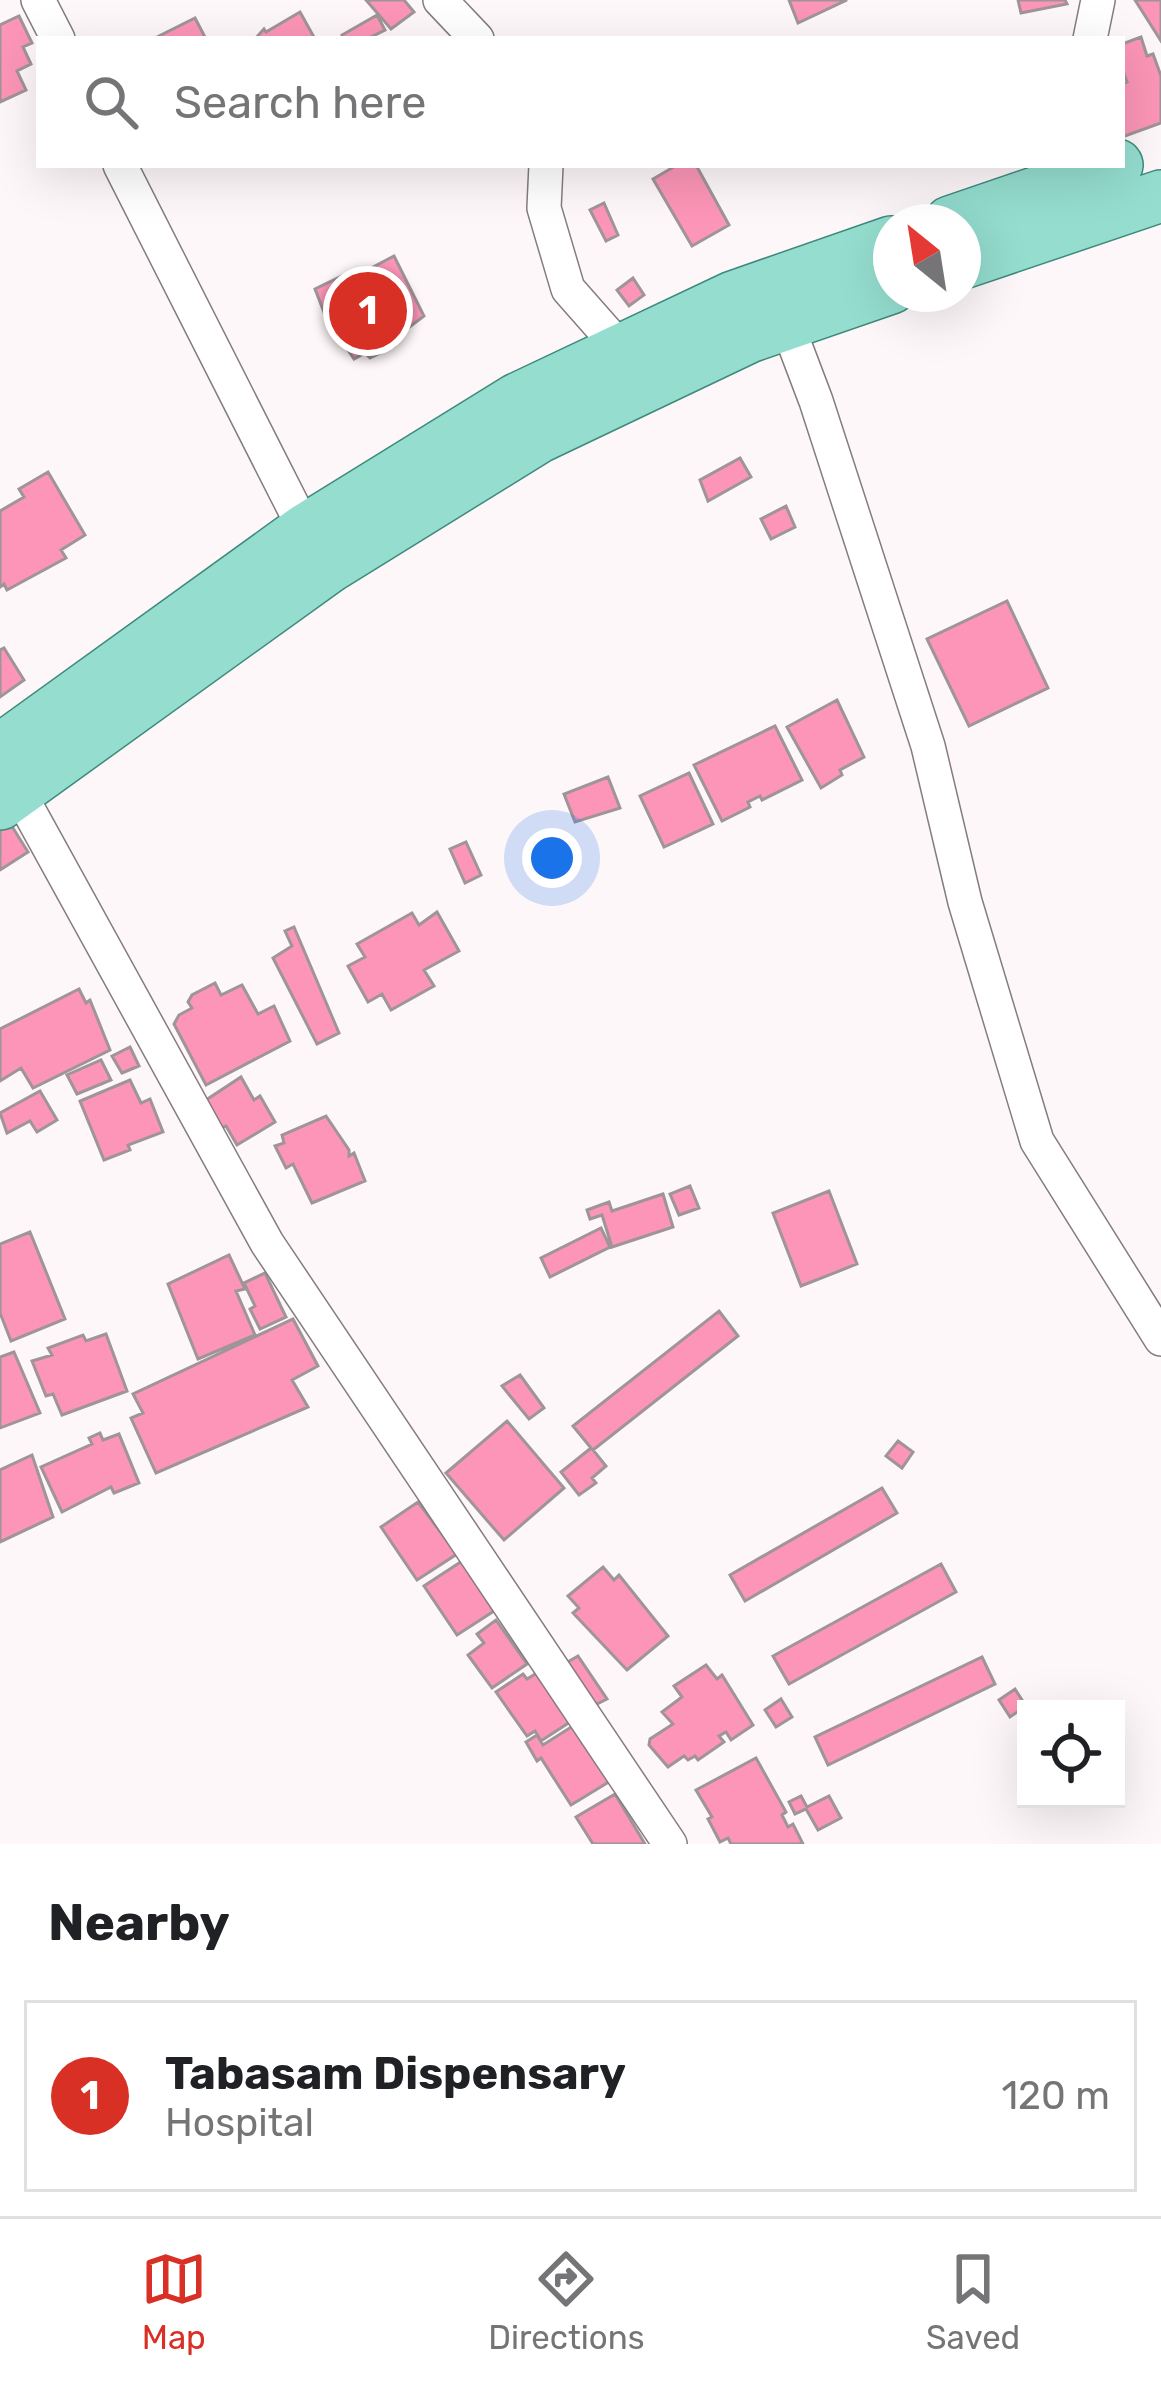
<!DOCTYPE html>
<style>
body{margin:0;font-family:Rubik,sans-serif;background:#f6f6f6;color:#202124}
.controls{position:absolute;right:36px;bottom:36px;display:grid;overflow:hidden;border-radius:0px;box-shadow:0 12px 48px #0002}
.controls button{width:108px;height:108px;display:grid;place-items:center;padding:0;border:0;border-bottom:3px solid #e0e0e0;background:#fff;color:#202124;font:60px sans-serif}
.compass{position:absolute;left:873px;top:204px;width:108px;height:108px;border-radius:50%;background:#fff;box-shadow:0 12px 48px #0002;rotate:330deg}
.you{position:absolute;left:552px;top:858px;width:42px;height:42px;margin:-30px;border:9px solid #fff;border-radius:50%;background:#1a73e8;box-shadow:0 0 0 18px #1a73e833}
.badge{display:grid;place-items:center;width:78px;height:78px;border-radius:50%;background:#d93025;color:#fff;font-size:39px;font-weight:700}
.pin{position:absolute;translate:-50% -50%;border:6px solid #fff;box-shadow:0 3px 12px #0006}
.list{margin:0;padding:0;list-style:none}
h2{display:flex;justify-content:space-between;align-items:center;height:156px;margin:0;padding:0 48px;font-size:51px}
h2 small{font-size:39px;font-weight:400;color:#757577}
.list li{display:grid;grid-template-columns:78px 1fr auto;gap:36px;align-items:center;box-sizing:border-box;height:192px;margin:0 24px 24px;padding:0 24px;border:3px solid #e0e0e0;border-radius:0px}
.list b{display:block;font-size:45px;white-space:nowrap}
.list p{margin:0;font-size:39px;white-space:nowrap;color:#757577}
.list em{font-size:39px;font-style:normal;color:#757577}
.icon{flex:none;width:66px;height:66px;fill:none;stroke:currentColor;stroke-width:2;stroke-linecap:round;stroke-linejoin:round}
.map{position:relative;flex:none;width:1161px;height:1844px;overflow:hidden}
.search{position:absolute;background:#fff;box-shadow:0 12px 48px #0002;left:36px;right:36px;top:36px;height:132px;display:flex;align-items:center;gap:30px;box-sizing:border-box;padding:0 42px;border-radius:0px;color:#757577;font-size:45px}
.sheet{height:372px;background:#fff}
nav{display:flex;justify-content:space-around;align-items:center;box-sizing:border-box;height:168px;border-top:3px solid #e0e0e0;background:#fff;font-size:33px;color:#757577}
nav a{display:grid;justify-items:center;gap:6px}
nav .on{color:#d93025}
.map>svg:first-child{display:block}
.building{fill:#fc95b7;stroke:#9f9497;stroke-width:3}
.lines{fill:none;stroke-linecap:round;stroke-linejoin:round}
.minor-casing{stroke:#867c7f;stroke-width:36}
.primary-casing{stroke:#3d8a7c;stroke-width:54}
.minor{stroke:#fff;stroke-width:33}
.primary{stroke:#94ddcf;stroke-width:51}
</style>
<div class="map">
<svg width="1161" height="1844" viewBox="0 0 1161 1844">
<rect width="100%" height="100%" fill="#fef7f9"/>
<path class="building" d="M 366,0 L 404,0 L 414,12 L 391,29 Z
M 789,0 L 847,0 L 798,23 Z
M 1018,0 L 1065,0 L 1067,4 L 1021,13 Z
M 1135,0 L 1161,0 L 1161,41 Z
M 300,12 L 315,39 L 255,39 L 264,29 L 266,32 Z
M 377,15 L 385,30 L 367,39 L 344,39 L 342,35 Z
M 19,16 L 32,43 L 23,47 L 31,64 L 17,71 L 26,90 L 0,102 L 0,25 Z
M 195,18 L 206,39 L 153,39 Z
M 1141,37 L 1147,56 L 1153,54 L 1161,76 L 1161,123 L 1122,137 L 1122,84 L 1127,82 L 1122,69 L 1122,44 Z
M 677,165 L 696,165 L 729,225 L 692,246 L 653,179 Z
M 604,203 L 618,235 L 606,241 L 590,210 Z
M 394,256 L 424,316 L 392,340 L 394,346 L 370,358 L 365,353 L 354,359 L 336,332 L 332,333 L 315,289 L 346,274 L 351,283 L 358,279 L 356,276 Z
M 633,278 L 644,295 L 629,306 L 617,290 Z
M 740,458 L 751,477 L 708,501 L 700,480 Z
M 48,472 L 85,535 L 61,550 L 66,558 L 7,590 L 4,584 L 0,587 L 0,511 L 24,497 L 19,489 Z
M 786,506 L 795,527 L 771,539 L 761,519 Z
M 1007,601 L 1048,688 L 969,726 L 927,639 Z
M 4,648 L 24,680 L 0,697 L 0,650 Z
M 837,700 L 864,757 L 840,770 L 842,775 L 821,788 L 787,727 Z
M 775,726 L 802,780 L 762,800 L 760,796 L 748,802 L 750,807 L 722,821 L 694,765 Z
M 689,773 L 713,824 L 664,847 L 640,796 Z
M 608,777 L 620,808 L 575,822 L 564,794 Z
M 3,812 L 28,852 L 0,870 L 0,814 Z
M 466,842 L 481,875 L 465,883 L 450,849 Z
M 437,912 L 459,951 L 424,970 L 434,986 L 391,1010 L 382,994 L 368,1002 L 348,966 L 365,957 L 357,944 L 412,913 L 419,925 Z
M 294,927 L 339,1033 L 317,1044 L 273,958 L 292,946 L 285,931 Z
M 215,983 L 221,995 L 242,985 L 258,1014 L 274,1006 L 290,1041 L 206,1085 L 174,1024 L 179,1015 L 192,1008 L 188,1002 L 192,995 Z
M 79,989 L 86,1003 L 90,1000 L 110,1050 L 33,1088 L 21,1068 L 0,1081 L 0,1029 Z
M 130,1047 L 139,1066 L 122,1073 L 112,1056 Z
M 101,1060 L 111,1080 L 77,1094 L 67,1075 Z
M 241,1077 L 254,1100 L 260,1096 L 275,1122 L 237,1145 L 226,1126 L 220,1129 L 203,1102 Z
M 130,1080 L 141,1103 L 150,1099 L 163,1132 L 128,1145 L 130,1150 L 104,1160 L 80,1101 Z
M 40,1091 L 57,1120 L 37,1132 L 30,1121 L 7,1133 L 0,1113 Z
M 326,1116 L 349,1150 L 349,1156 L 354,1153 L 365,1181 L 312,1203 L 293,1164 L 286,1168 L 275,1146 L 284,1143 L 282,1135 Z
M 690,1186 L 699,1208 L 679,1215 L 670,1194 Z
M 829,1191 L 857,1264 L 801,1286 L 773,1213 Z
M 663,1194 L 673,1227 L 612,1247 L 602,1215 L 590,1219 L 587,1210 L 609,1202 L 612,1211 Z
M 601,1228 L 610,1247 L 550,1277 L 541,1258 Z
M 30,1232 L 65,1319 L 11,1341 L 0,1313 L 0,1244 Z
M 229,1255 L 245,1289 L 236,1291 L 255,1335 L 198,1359 L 168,1284 Z
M 265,1273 L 286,1317 L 260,1329 L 250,1309 L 255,1306 L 244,1283 Z
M 719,1311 L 738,1336 L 593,1450 L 606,1466 L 592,1478 L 596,1483 L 579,1495 L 561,1472 L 591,1448 L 573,1426 Z
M 293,1319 L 318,1366 L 292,1380 L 308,1407 L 156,1473 L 131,1418 L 143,1413 L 133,1394 Z
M 106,1334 L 127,1391 L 62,1415 L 53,1394 L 46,1396 L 32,1361 L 52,1355 L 48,1348 L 83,1335 L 86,1341 Z
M 14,1352 L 40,1413 L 0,1428 L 0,1357 Z
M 520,1375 L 544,1408 L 529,1419 L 502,1386 Z
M 507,1421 L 564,1488 L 504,1540 L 446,1473 Z
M 100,1433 L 103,1440 L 119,1434 L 139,1483 L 114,1493 L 111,1487 L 62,1512 L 41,1467 L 92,1444 L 89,1438 Z
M 898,1441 L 913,1452 L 902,1468 L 886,1456 Z
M 32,1455 L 53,1517 L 0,1542 L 0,1470 Z
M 882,1488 L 897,1513 L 745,1601 L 730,1575 Z
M 418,1502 L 457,1554 L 417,1580 L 381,1527 Z
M 462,1561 L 494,1611 L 457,1635 L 424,1586 Z
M 941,1564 L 956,1592 L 789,1684 L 773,1656 Z
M 603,1567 L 614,1580 L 619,1575 L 668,1636 L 627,1670 L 573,1613 L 579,1608 L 568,1596 Z
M 496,1620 L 527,1664 L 492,1688 L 468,1655 L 484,1643 L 477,1634 Z
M 578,1656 L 607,1699 L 589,1708 L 561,1666 Z
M 982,1657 L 995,1684 L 828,1765 L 815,1737 Z
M 706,1665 L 717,1679 L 722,1675 L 753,1725 L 731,1740 L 726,1732 L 719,1736 L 724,1742 L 698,1760 L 695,1756 L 688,1760 L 684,1756 L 668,1767 L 649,1745 L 650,1739 L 673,1724 L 662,1712 L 682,1697 L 674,1686 Z
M 540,1671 L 573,1720 L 541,1741 L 535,1731 L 527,1736 L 496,1692 L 523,1674 L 527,1679 Z
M 1015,1689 L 1026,1706 L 1010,1717 L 999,1700 Z
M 781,1699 L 792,1717 L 776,1727 L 765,1710 Z
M 576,1724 L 612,1780 L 571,1805 L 541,1758 L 537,1761 L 526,1742 L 537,1735 L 543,1745 Z
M 756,1758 L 786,1812 L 782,1815 L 788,1827 L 793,1824 L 803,1844 L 731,1844 L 728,1838 L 720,1842 L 708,1819 L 712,1817 L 696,1790 Z
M 615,1794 L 645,1844 L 593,1844 L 576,1817 Z
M 801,1796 L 807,1807 L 829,1796 L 841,1818 L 818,1830 L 806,1809 L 795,1814 L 789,1802 Z"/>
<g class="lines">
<defs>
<path id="minor" d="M 38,0 L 58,39
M 440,0 L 477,39
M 1090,39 L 1098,0
M 120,165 L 305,530
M 546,165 L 544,208 L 568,289 L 620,348
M 780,306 L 816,401 L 928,746 L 965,902 L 1037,1141 L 1161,1339
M 18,791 L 267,1243 L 670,1844"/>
<path id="primary" d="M 950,222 L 1117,165
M 963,263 L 1161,196
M 0,750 L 305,530 L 517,399 L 733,297 L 891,242
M 0,804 L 329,567 L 539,437 L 749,337 L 891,288"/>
</defs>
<use href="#minor" class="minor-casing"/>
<use href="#primary" class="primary-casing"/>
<use href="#minor" class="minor"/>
<use href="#primary" class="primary"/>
</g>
</svg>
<div class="controls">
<button><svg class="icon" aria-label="locate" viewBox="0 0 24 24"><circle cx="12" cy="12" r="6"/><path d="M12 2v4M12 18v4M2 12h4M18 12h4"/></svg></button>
</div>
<svg class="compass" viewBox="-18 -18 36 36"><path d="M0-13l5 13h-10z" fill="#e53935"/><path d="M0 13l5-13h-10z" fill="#757577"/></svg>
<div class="you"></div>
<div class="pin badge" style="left:368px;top:311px">1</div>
<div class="search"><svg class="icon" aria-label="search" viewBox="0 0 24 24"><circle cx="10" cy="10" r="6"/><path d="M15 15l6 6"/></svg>Search here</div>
</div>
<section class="sheet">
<h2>Nearby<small></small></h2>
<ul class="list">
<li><span class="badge">1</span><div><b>Tabasam Dispensary</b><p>Hospital</p></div><em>120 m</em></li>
</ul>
</section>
<nav>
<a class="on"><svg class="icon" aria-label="map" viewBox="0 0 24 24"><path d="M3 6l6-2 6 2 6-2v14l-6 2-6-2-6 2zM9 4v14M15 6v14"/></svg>Map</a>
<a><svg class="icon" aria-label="directions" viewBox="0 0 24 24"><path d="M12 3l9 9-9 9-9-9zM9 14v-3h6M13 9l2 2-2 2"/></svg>Directions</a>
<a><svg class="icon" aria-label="saved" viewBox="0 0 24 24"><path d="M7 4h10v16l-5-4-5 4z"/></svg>Saved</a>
</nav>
